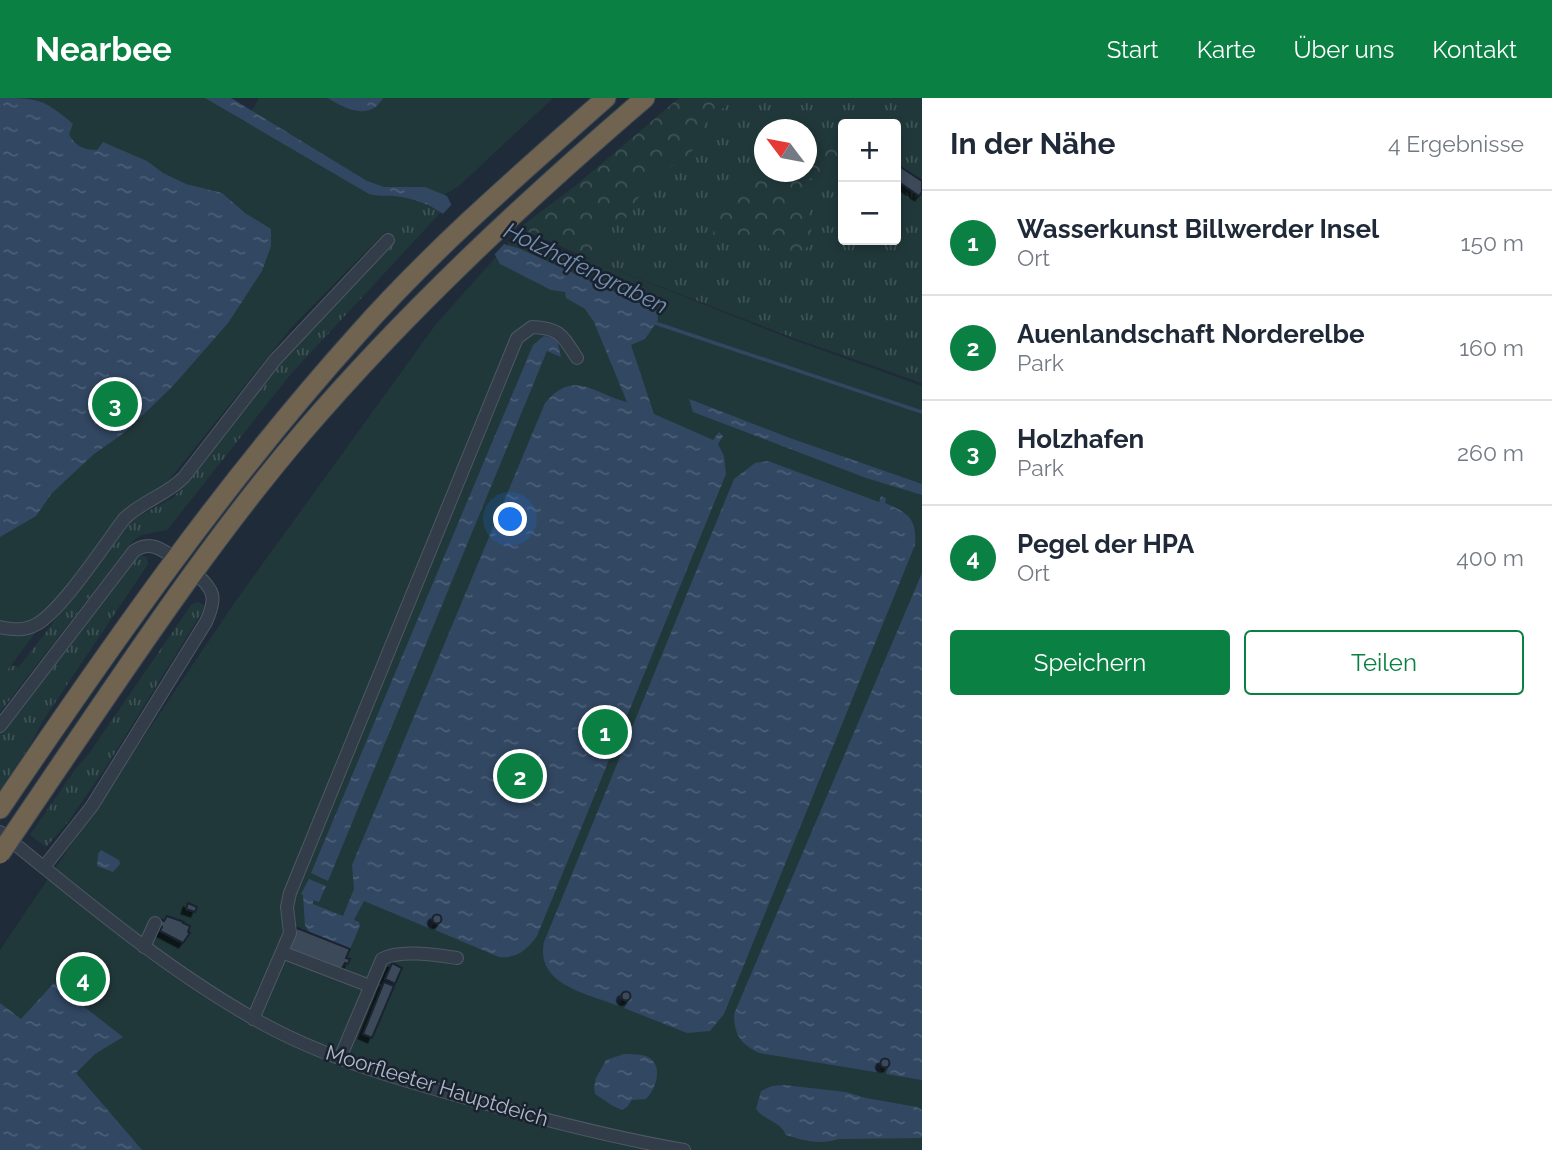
<!DOCTYPE html>
<html lang="de">
<meta charset="utf-8">
<style>
body{margin:0;font-family:Raleway,sans-serif;background:#f6f6f7;color:#1f2937}
.controls{position:absolute;right:21px;top:21px;display:grid;overflow:hidden;border-radius:7px;box-shadow:0 4px 10px #0003}
.controls button{width:63px;height:63px;display:grid;place-items:center;padding:0;border:0;border-bottom:2px solid #e0e1e3;background:#fff;color:#1f2937;font:35px sans-serif}
.compass{position:absolute;left:754px;top:21px;width:63px;height:63px;border-radius:50%;background:#fff;box-shadow:0 4px 10px #0003;rotate:302deg}
.you{position:absolute;left:511px;top:422px;width:24px;height:24px;margin:-18px;border:5px solid #fff;border-radius:50%;background:#1a73e8;box-shadow:0 0 0 10px #1a73e833}
.badge{display:grid;place-items:center;width:46px;height:46px;border-radius:50%;background:#0b8043;color:#fff;font-size:23px;font-weight:700}
.pin{position:absolute;translate:-50% -50%;border:4px solid #fff;box-shadow:0 2px 7px #0006}
.list{margin:0;padding:0;list-style:none}
h2{display:flex;justify-content:space-between;align-items:center;height:91px;margin:0;padding:0 28px;font-size:30px}
h2 small{font-size:23px;font-weight:400;color:#747a83}
.list li{display:grid;grid-template-columns:46px 1fr auto;gap:21px;align-items:center;box-sizing:border-box;height:105px;padding:0 28px;border-top:2px solid #e0e1e3}
.list b{display:block;font-size:26px;white-space:nowrap}
.list p{margin:0;font-size:23px;white-space:nowrap;color:#747a83}
.list em{font-size:23px;font-style:normal;color:#747a83}
.actions{display:flex;gap:14px;padding:21px 28px}
.actions a{flex:1;padding:16px 0;border:2px solid #0b8043;border-radius:7px;text-align:center;font-size:24px;color:#0b8043}
.actions .main{background:#0b8043;color:#fff}
.map{position:relative;flex:none;width:922px;height:1052px;overflow:hidden}
header{display:flex;align-items:center;gap:42px;box-sizing:border-box;height:98px;padding:0 35px;background:#0b8043;color:#fff}
header strong{font-size:33px}
nav{display:flex;gap:38px;margin-inline-start:auto;font-size:24px}
main{display:flex}
aside{flex:1;background:#fff}
.map>svg:first-child{display:block}
.grass{fill:url(#grass-tufts);fill-rule:evenodd}
.forest{fill:url(#forest-crowns)}
.park{fill:#21383a}
.water{fill:url(#water-ripples)}
.pier{fill:#202b39}
.lines{fill:none;stroke-linecap:round;stroke-linejoin:round}
.stream{stroke:#324762;stroke-width:3.5}
.building{fill:#3b4959;stroke:#1b2430;stroke-width:2;filter:url(#shadow)}
.minor-casing{stroke:#4e5864;stroke-width:14}
.highway-casing{stroke:#3e4854;stroke-width:21}
.minor{stroke:#333d4a;stroke-width:12}
.highway{stroke:#706350;stroke-width:19}
.highway-bridge-casing{stroke:#3e4854;stroke-width:21;stroke-linecap:butt}
.highway-bridge{stroke:#706350;stroke-width:19}
.labels{text-anchor:middle;stroke-width:5;stroke-linejoin:round;paint-order:stroke}
.street-label{font-size:21px;fill:#aeb8c6;stroke:#19222e}
.water-label{font-size:23px;font-style:italic;fill:#748fb0;stroke:#19222e}
</style>
<header>
<strong>Nearbee</strong>
<nav><a>Start</a><a>Karte</a><a>Über uns</a><a>Kontakt</a></nav>
</header>
<main>
<div class="map">
<svg width="922" height="1052" viewBox="0 0 922 1052">
<defs>
<pattern id="grass-tufts" width="24" height="20" patternUnits="userSpaceOnUse" patternTransform="scale(1.75)"><rect width="24" height="20" fill="#21383a"/><path d="M3 7l-1-3M5 7V3M7 7l1-3M15 17l-1-3M17 17v-4M19 17l1-3" fill="none" stroke="#3f5355"/></pattern>
<pattern id="forest-crowns" width="20" height="18" patternUnits="userSpaceOnUse" patternTransform="scale(1.75)"><rect width="20" height="18" fill="#21383a"/><path d="M2 6a3 3 0 1 1 6 0M12 15a3 3 0 1 1 6 0" fill="none" stroke="#3f5355"/></pattern>
<pattern id="water-ripples" width="26" height="14" patternUnits="userSpaceOnUse" patternTransform="scale(1.75)"><rect width="26" height="14" fill="#324762"/><path d="M2 4q2-2 4 0t4 0M15 11q2-2 4 0t4 0" fill="none" stroke="#4d5f77"/></pattern>
<filter id="shadow"><feDropShadow dx="-4.5" dy="4.5" stdDeviation="0" flood-color="#0009"/></filter>
</defs>
<rect width="100%" height="100%" fill="#202b39"/>
<path class="grass" d="M 736,0 L 922,0 L 922,285 L 794,240 L 592,162 L 609,156 L 613,145 L 604,144 L 597,138 L 598,131 L 608,125 L 624,123 L 654,75 L 688,62 L 706,23 ZM 843,26 L 896,26 L 896,142 L 843,142 ZM 764,32 L 806,32 L 806,74 L 764,74 Z
M 415,102 L 441,114 L 290,277 L 167,432 L 141,437 L 133,443 L 0,614 L 0,565 L 19,569 L 132,422 L 174,399 L 281,263 L 396,140 L 338,108 Z
M 141,458 L 147,459 L 148,466 L 42,624 L 30,647 L 0,692 L 0,635 L 134,459 Z
M 198,504 L 204,507 L 204,511 L 106,669 L 68,724 L 46,749 L 30,737 L 74,673 L 90,654 L 191,507 Z"/>
<path class="forest" d="M 679,0 L 736,0 L 706,23 L 688,62 L 654,75 L 624,123 L 608,125 L 598,131 L 597,138 L 604,144 L 614,145 L 609,156 L 592,162 L 519,130 L 574,89 Z
M 809,40 L 832,44 L 838,56 L 828,74 L 804,83 L 813,144 L 799,156 L 785,163 C 757,141 750,134 713,137 L 717,101 C 751,73 763,74 806,74 L 807,43 Z"/>
<path class="park" d="M 0,0 L 209,0 L 245,24 L 259,0 L 553,0 L 459,88 L 392,127 L 291,230 L 170,381 L 126,414 L 0,582 Z
M 512,141 L 592,162 L 791,241 L 922,288 L 922,1052 L 0,1052 L 0,852 L 235,504 L 436,226 Z"/>
<path class="water" d="M 0,0 C 38,0 44,1 73,26 L 69,36 C 75,48 83,52 97,52 L 103,44 L 147,63 L 163,75 L 186,86 L 222,95 L 245,115 L 271,131 L 271,148 L 262,173 L 228,225 L 172,289 L 124,335 L 94,356 L 52,395 L 36,418 L 0,439 Z
M 205,0 L 231,0 L 367,83 L 384,89 L 425,89 L 447,98 L 451,106 L 506,147 L 518,150 L 657,213 L 658,222 L 645,241 L 631,247 L 654,316 L 713,342 L 719,334 L 723,338 L 718,346 L 724,358 L 726,376 L 537,838 C 527,852 516,861 499,859 L 435,832 L 441,823 L 438,816 L 433,818 L 434,824 L 431,831 L 364,803 L 354,822 L 359,824 L 360,828 L 350,851 L 309,834 L 305,827 L 303,797 L 301,796 L 309,781 L 326,788 L 319,804 L 313,802 L 313,806 L 343,818 L 354,791 L 352,767 L 545,305 C 574,270 594,296 627,304 L 594,224 L 585,211 L 566,200 L 565,194 L 551,192 L 500,166 L 495,157 C 467,134 439,105 402,99 C 391,97 380,99 369,96 Z
M 328,0 L 383,0 C 370,23 345,11 328,0 Z
M 544,238 L 557,241 L 561,259 L 547,253 L 328,783 L 311,775 L 533,247 Z
M 689,301 L 790,340 L 922,386 L 922,397 L 866,380 L 693,314 Z
M 768,363 L 879,404 L 881,398 L 886,400 L 885,405 C 908,415 917,420 915,447 L 724,916 L 710,933 L 687,935 L 624,910 L 631,900 L 630,895 L 627,893 L 621,896 L 622,902 L 619,908 C 588,896 535,887 544,844 L 734,381 L 755,365 Z
M 922,475 L 922,982 L 886,976 L 890,964 L 886,960 L 880,963 L 881,975 L 759,955 C 741,946 734,937 734,916 Z
M 101,752 L 119,762 L 120,766 L 113,774 L 97,768 L 98,756 Z
M 54,885 L 123,939 L 95,956 L 76,975 L 142,1052 L 0,1052 L 0,905 L 21,921 Z
M 624,956 C 632,956 641,956 648,959 C 664,968 656,991 646,1001 L 632,1002 L 627,1009 L 622,1012 L 613,1008 L 595,996 L 594,989 L 596,980 L 606,962 Z
M 784,987 L 846,994 L 866,1000 L 917,1009 L 922,1012 L 922,1040 L 839,1041 C 819,1047 806,1043 786,1037 C 780,1023 765,1023 756,1011 L 761,993 L 772,988 Z"/>
<path class="pier" d="M 453,105 L 505,145 L 492,159 L 441,118 Z"/>
<g class="lines">
<path class="stream" d="M 652,224 L 922,314"/>
</g>
<path class="building" d="M 896,66 L 922,83 L 922,94 L 919,98 L 896,82 Z
M 188,805 L 197,809 L 195,814 L 186,811 Z
M432.5 821a4.5 4.5 0 1 1 9 0a4.5 4.5 0 1 1-9 0Z
M 167,818 L 184,824 L 183,825 L 190,828 L 188,834 L 190,835 L 183,845 L 160,833 L 162,829 L 157,826 L 159,821 L 164,823 Z
M 297,830 L 350,851 L 346,860 L 350,861 L 348,866 L 345,865 L 341,872 L 289,851 Z
M 392,865 L 402,870 L 395,886 L 385,881 Z
M 384,884 L 394,888 L 372,940 L 363,936 Z
M621.5 898a4.5 4.5 0 1 1 9 0a4.5 4.5 0 1 1-9 0Z
M880.5 965a4.5 4.5 0 1 1 9 0a4.5 4.5 0 1 1-9 0Z"/>
<g class="lines">
<defs>
<path id="minor" d="M 0,529 C 13,532 25,533 37,526 C 62,512 105,446 124,421 C 142,403 167,397 184,379 L 275,262 L 388,142
M 0,628 L 134,453 C 150,442 161,451 175,460
M 0,734 C 81,799 160,867 251,919 C 316,957 391,979 463,999 C 536,1020 609,1039 684,1052
M 44,769 L 92,708 L 206,524 C 217,500 215,492 195,475
M 144,849 L 155,825
M 284,855 L 370,888
M 253,921 L 290,835 L 287,809 L 290,795 L 517,240 L 532,229 C 560,230 562,237 577,260
M 340,960 L 382,861 C 400,851 437,857 457,860"/>
<path id="highway" d="M 63,663 C 139,551 216,436 304,333 C 408,212 524,104 645,0
M 0,711 C 111,547 224,385 357,237 C 433,151 520,76 606,0"/>
</defs>
<use href="#minor" class="minor-casing"/>
<use href="#highway" class="highway-casing"/>
<use href="#minor" class="minor"/>
<use href="#highway" class="highway"/>
<defs>
<path id="highway-bridge" d="M 0,756 L 63,663"/>
</defs>
<use href="#highway-bridge" class="highway-bridge-casing"/>
<use href="#highway-bridge" class="highway-bridge"/>
</g>
<g class="labels">
<g class="street-label">
<text transform="translate(437 988) rotate(17)" y="7">Moorfleeter Hauptdeich</text>
</g>
<g class="water-label">
<text transform="translate(586 170) rotate(26)" y="8">Holzhafengraben</text>
</g>
</g>
</svg>
<div class="controls">
<button>+</button>
<button>−</button>
</div>
<svg class="compass" viewBox="-18 -18 36 36"><path d="M0-13l5 13h-10z" fill="#e53935"/><path d="M0 13l5-13h-10z" fill="#747a83"/></svg>
<div class="you"></div>
<div class="pin badge" style="left:605px;top:634px">1</div>
<div class="pin badge" style="left:520px;top:678px">2</div>
<div class="pin badge" style="left:115px;top:306px">3</div>
<div class="pin badge" style="left:83px;top:881px">4</div>
</div>
<aside>
<h2>In der Nähe<small>4 Ergebnisse</small></h2>
<ul class="list">
<li><span class="badge">1</span><div><b>Wasserkunst Billwerder Insel</b><p>Ort</p></div><em>150 m</em></li>
<li><span class="badge">2</span><div><b>Auenlandschaft Norderelbe</b><p>Park</p></div><em>160 m</em></li>
<li><span class="badge">3</span><div><b>Holzhafen</b><p>Park</p></div><em>260 m</em></li>
<li><span class="badge">4</span><div><b>Pegel der HPA</b><p>Ort</p></div><em>400 m</em></li>
</ul>
<div class="actions"><a class="main">Speichern</a><a>Teilen</a></div>
</aside>
</main>
